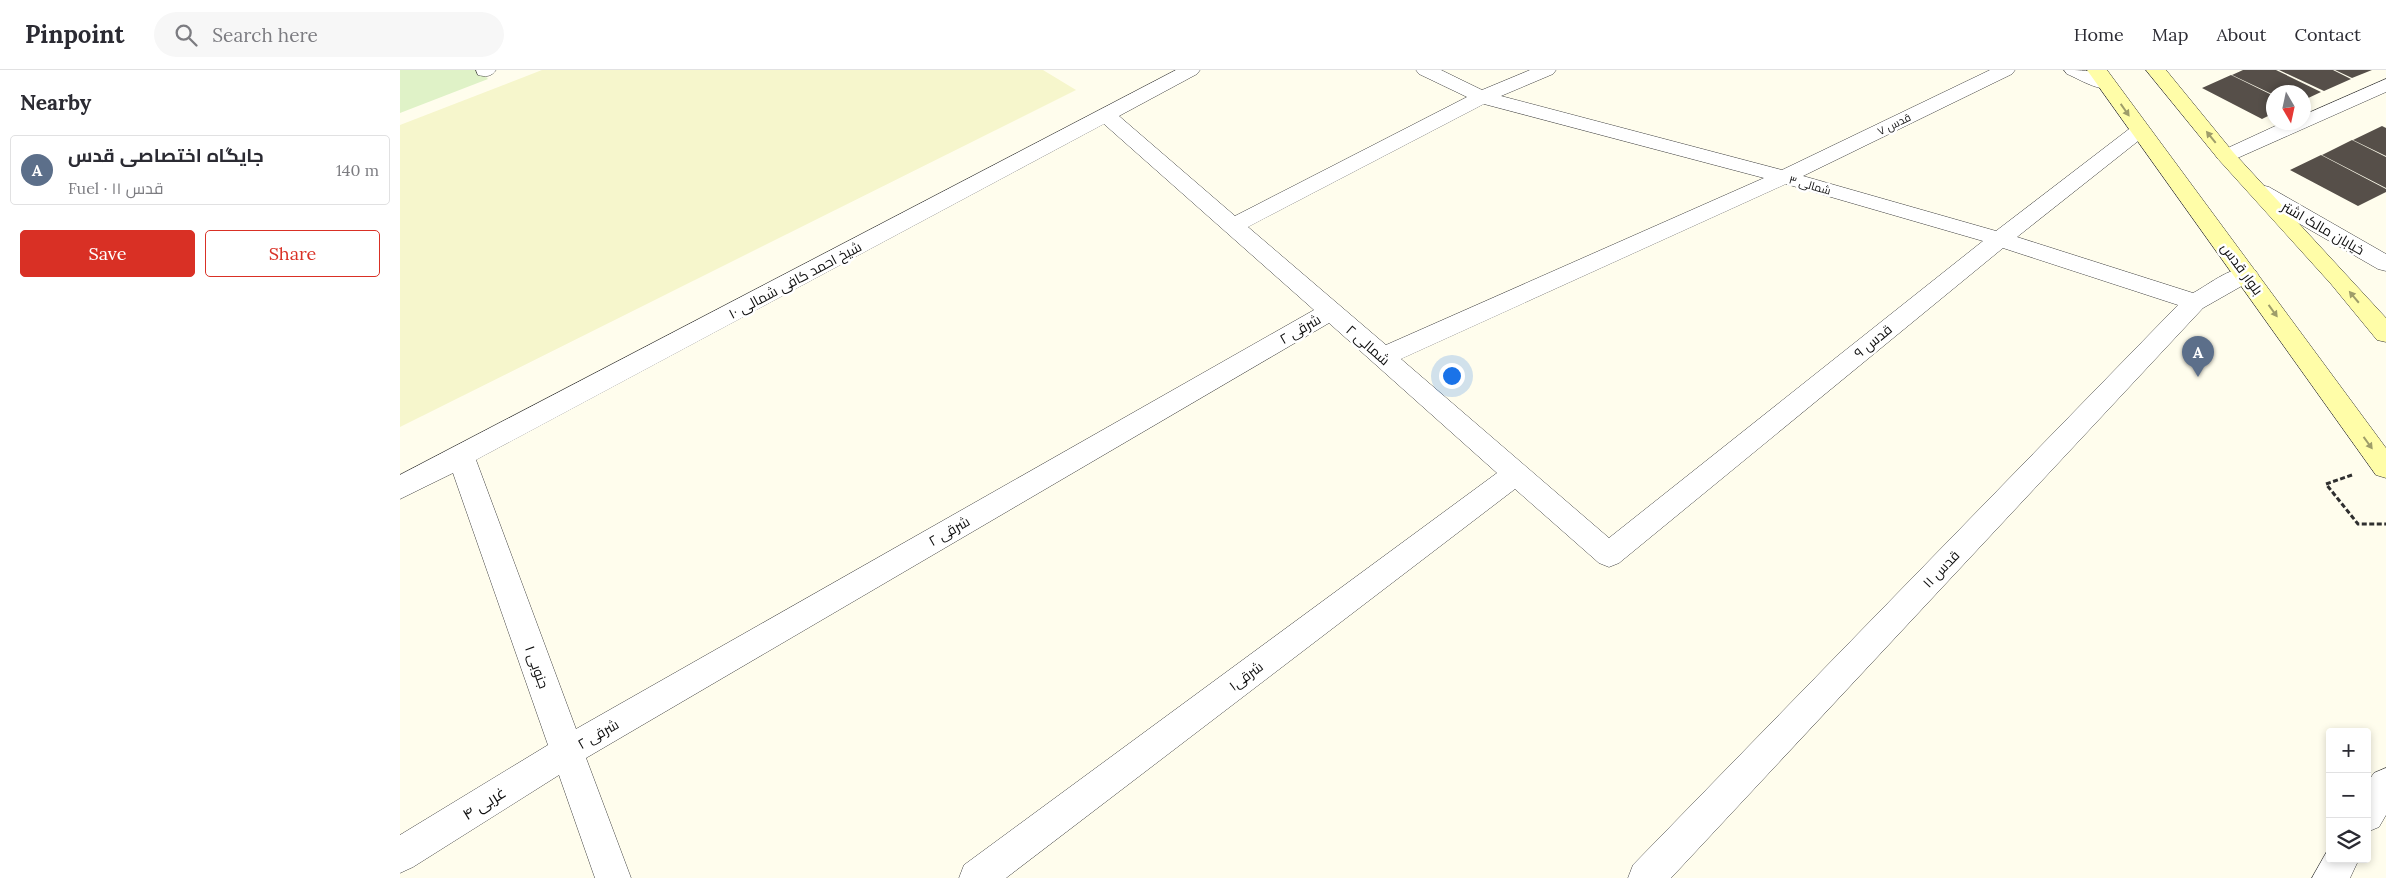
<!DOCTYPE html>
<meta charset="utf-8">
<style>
body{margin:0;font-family:Lora,Cairo,serif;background:#f7f7f7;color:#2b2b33}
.controls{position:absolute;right:15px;bottom:15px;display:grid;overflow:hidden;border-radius:5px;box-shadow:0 2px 8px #0003}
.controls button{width:45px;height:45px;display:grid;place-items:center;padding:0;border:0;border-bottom:1px solid #e1e1e2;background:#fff;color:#2b2b33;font:25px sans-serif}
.compass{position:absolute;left:1866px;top:15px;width:45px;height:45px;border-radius:50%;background:#fff;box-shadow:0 2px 8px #0003;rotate:171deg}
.you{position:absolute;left:1051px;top:305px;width:18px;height:18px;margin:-12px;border:4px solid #fff;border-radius:50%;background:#1a73e8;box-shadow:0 0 0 8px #1a73e833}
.badge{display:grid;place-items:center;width:32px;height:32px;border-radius:50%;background:#d93025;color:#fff;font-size:16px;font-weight:700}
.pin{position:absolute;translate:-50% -41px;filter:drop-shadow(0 1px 2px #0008)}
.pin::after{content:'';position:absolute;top:26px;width:18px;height:15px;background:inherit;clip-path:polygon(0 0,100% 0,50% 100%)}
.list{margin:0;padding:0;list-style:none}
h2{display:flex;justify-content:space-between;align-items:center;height:65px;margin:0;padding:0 20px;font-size:21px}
h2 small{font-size:16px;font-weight:400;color:#7c7c81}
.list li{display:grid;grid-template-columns:32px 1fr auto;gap:15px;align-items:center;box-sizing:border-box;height:70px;margin:0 10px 10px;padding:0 10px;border:1px solid #e1e1e2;border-radius:5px}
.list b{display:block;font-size:19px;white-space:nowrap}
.list p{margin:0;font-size:16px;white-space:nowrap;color:#7c7c81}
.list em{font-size:16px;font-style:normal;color:#7c7c81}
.actions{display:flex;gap:10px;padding:15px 20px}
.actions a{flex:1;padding:11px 0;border:1px solid #d93025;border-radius:5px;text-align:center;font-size:18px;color:#d93025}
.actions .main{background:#d93025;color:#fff}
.icon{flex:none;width:28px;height:28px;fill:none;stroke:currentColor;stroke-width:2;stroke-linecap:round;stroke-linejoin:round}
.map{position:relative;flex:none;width:1986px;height:808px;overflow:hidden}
header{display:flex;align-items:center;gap:30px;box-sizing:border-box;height:70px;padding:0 25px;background:#fff;border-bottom:1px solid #e1e1e2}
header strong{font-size:24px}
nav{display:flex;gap:28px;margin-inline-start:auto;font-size:18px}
.search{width:350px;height:45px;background:#f7f7f7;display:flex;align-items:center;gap:12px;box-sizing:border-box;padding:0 18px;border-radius:28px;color:#7c7c81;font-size:19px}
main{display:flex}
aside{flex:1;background:#fff}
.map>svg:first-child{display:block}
.farmland{fill:#f6f6cc}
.pitch{fill:#dff2c7}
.building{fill:#564f49}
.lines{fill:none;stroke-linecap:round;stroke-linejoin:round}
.minor-casing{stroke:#404040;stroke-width:1}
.tertiary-casing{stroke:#404040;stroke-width:1}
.secondary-casing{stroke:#2f2f2f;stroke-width:1}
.path{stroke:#2f2f2f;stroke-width:3;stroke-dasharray:5 2.5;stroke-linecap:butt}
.minor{fill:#fff;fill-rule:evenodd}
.tertiary{fill:#fff;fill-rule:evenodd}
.secondary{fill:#fffda8;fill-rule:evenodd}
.oneway{fill:#9e9d6a}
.labels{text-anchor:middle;stroke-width:5;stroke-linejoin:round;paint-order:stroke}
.far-street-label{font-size:11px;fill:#0d0d0d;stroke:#fff}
.street-label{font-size:14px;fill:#0d0d0d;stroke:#fff}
.near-street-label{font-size:16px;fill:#0d0d0d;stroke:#fff}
</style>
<header>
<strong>Pinpoint</strong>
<div class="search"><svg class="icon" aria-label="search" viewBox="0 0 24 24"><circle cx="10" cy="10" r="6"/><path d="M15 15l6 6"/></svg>Search here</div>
<nav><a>Home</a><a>Map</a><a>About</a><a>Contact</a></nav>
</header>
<main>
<aside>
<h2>Nearby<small></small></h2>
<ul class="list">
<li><span class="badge" style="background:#5c6f8a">A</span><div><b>جایگاه اختصاصی قدس</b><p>Fuel · قدس ۱۱</p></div><em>140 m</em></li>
</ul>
<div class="actions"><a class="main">Save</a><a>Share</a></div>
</aside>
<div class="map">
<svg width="1986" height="808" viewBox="0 0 1986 808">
<rect width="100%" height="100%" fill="#fffded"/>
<path class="farmland" d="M 142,0 L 643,0 L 676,20 L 0,357 L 0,55 Z"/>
<path class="pitch" d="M 0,0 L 79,0 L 88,9 L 0,43 Z"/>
<path class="building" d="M 1843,0 L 1876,0 L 1921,22 L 1904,30 L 1904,22 L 1874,22 L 1874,25 L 1832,5 Z
M 1879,0 L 1933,0 L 1951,9 L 1924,21 Z
M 1935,0 L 1972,0 L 1952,8 Z
M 1831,5 L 1874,26 L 1874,43 L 1862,49 L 1802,18 Z
M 1982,56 L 1986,58 L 1986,86 L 1953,70 Z
M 1952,70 L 1986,87 L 1986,118 L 1922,85 Z
M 1921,85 L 1986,119 L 1986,122 L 1958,136 L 1890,100 Z"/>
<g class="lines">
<defs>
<path id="minor" d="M 76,0 L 96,0 C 91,7 86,7 78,5 Z
M 776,0 L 800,0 L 797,4 L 719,46 L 835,146 L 1067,27 L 1019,4 L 1016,0 L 1041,0 L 1082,20 L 1130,0 L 1156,0 L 1153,4 L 1101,26 L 1382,100 L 1590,0 L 1615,0 L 1612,4 L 1403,106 L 1596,161 L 1733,56 L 1740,54 L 1747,56 L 1750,60 L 1747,64 L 1617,167 L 1793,223 C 1810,214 1834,193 1854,199 L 1858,204 L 1854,209 L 1803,238 L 1271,808 L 1228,808 L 1233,795 L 1778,235 L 1603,178 L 1219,493 L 1209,497 L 1199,493 L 1115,419 L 606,808 L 559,808 L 564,795 L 1097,403 L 929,253 L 186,688 L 231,808 L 195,808 L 159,705 L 13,797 L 0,803 L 0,765 L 148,675 L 53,403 L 0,429 L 0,405 ZM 1084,34 L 1364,108 L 986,275 L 848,157 ZM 704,54 L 914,240 L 176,659 L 76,390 ZM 1386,114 L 1583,171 L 1209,468 L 1001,289 Z
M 1664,0 C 1681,0 1706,0 1717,14 L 1714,18 C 1699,22 1681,10 1667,4 Z
M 1986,9 L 1986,22 L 1833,90 L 1826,92 L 1819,90 L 1816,86 L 1819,82 L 1884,52 L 1904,52 L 1904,45 Z
M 1986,698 L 1986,745 L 1979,757 L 1967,762 L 1967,713 L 1974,703 Z
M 1930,776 L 1930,789 L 1959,789 L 1950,808 L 1912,808 Z"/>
<path id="tertiary" d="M 1861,115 L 1869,117 L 1986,184 L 1986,201 L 1978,199 L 1853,127 L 1850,122 L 1853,117 Z"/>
<path id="secondary" d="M 1687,0 L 1707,0 L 1986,378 L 1986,408 L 1976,405 Z
M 1746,0 L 1766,0 L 1833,82 L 1986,248 L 1986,272 L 1977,270 L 1931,214 L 1819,90 Z"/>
</defs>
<use href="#minor" class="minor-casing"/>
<use href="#tertiary" class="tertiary-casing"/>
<use href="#secondary" class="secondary-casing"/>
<path class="path" d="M 1952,405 L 1926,414 L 1958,454 L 1986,454"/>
<use href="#minor" class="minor"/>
<use href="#tertiary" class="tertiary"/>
<use href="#secondary" class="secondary"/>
</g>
<defs><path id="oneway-solid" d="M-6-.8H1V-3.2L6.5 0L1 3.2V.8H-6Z" transform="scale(1.25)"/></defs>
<g class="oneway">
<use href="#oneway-solid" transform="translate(1725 40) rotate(55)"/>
<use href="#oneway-solid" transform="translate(1811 67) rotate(-129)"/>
<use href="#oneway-solid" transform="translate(1954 227) rotate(-130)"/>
<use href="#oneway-solid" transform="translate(1873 241) rotate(54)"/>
<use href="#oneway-solid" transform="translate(1968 373) rotate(54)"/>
</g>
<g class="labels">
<g class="far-street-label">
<text transform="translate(1494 54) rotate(-26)" y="4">قدس ۷</text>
<text transform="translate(1410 115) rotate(16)" y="4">شمالی ۳</text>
</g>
<g class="street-label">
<text transform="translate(1923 158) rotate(30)" y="5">خیابان مالک اشتر</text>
<text transform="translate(1842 199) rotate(54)" y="5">بلوار قدس</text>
<text transform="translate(395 210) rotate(-28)" y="5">شیخ احمد کافی شمالی ۱۰</text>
<text transform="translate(900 259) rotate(-30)" y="5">شرقی ۲</text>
<text transform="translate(1473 271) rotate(-39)" y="5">قدس ۹</text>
<text transform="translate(968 275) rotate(41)" y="5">شمالی ۲</text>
<text transform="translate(549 461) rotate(-30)" y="5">شرقی ۲</text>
<text transform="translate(1541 499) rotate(-46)" y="5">قدس ۱۱</text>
<text transform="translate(137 597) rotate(70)" y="5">۱ جنوبی</text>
<text transform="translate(846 606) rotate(-37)" y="5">شرقی۱</text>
<text transform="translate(198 664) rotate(-30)" y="5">شرقی ۲</text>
</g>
<g class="near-street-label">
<text transform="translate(84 733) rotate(-32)" y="6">غربی ۴</text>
</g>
</g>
</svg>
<div class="controls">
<button>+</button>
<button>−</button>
<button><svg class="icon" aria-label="layers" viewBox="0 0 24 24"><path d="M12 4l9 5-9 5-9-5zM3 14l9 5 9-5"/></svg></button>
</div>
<svg class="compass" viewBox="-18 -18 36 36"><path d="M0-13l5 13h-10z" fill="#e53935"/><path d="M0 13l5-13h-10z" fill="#7c7c81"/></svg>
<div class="you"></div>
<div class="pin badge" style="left:1798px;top:307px;background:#5c6f8a">A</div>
</div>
</main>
